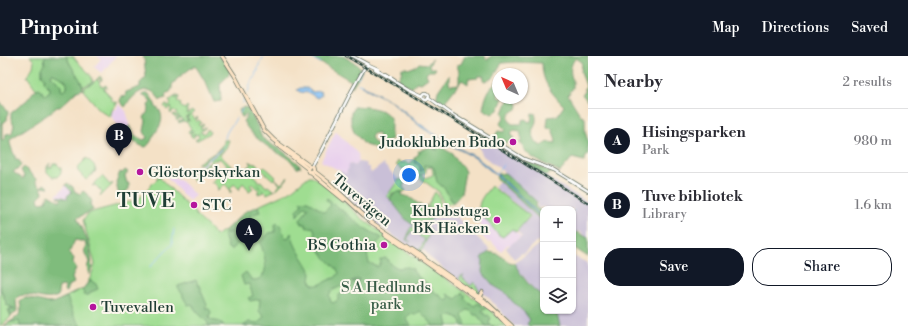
<!DOCTYPE html>
<meta charset="utf-8">
<style>
body{margin:0;font-family:"Libre Bodoni",serif;background:#f7f7f7;color:#2b2b33}
.controls{position:absolute;right:12px;bottom:12px;display:grid;overflow:hidden;border-radius:8px;box-shadow:0 1px 3px #0004}
.controls button{width:36px;height:36px;display:grid;place-items:center;padding:0;border:0;border-bottom:1px solid #e1e1e2;background:#fff;color:#2b2b33;font:20px sans-serif}
.compass{position:absolute;left:492px;top:12px;width:36px;height:36px;border-radius:50%;background:#fff;box-shadow:0 1px 3px #0004;rotate:316deg}
.you{position:absolute;left:409px;top:119px;width:14px;height:14px;margin:-10px;border:3px solid #fff;border-radius:50%;background:#1a73e8;box-shadow:0 0 0 6px #1a73e833}
.badge{display:grid;place-items:center;width:26px;height:26px;border-radius:50%;background:#111827;color:#fff;font-size:13px;font-weight:700}
.pin{position:absolute;translate:-50% -33px;filter:drop-shadow(0 1px 2px #0008)}
.pin::after{content:'';position:absolute;top:21px;width:14px;height:12px;background:inherit;clip-path:polygon(0 0,100% 0,50% 100%)}
.list{margin:0;padding:0;list-style:none}
h2{display:flex;justify-content:space-between;align-items:center;height:52px;margin:0;padding:0 16px;font-size:17px}
h2 small{font-size:13px;font-weight:400;color:#7c7c81}
.list li{display:grid;grid-template-columns:26px 1fr auto;gap:12px;align-items:center;box-sizing:border-box;height:64px;padding:0 16px;border-top:1px solid #e1e1e2}
.list b{display:block;font-size:15px;white-space:nowrap}
.list p{margin:0;font-size:13px;white-space:nowrap;color:#7c7c81}
.list em{font-size:13px;font-style:normal;color:#7c7c81}
.actions{display:flex;gap:8px;padding:12px 16px}
.actions a{flex:1;padding:9px 0;border:1px solid #111827;border-radius:16px;text-align:center;font-size:14px;color:#111827}
.actions .main{background:#111827;color:#fff}
.icon{flex:none;width:22px;height:22px;fill:none;stroke:currentColor;stroke-width:2;stroke-linecap:round;stroke-linejoin:round}
.map{position:relative;flex:none;width:588px;height:270px;overflow:hidden}
header{display:flex;align-items:center;gap:24px;box-sizing:border-box;height:56px;padding:0 20px;background:#111827;color:#fff}
header strong{font-size:19px}
nav{display:flex;gap:22px;margin-inline-start:auto;font-size:14px}
main{display:flex}
aside{flex:1;background:#fff}
.map>svg:first-child{display:block}
.built{fill:#e9d1ed}
.industrial{fill:#c9bfd7}
.green{fill:#9fdd91;stroke:#5f8d62;fill-rule:evenodd}
.forest{fill:#7fbc7b;stroke:#4f7c58;fill-rule:evenodd}
.water{fill:#82bdf4;stroke:#507d94}
.lines{fill:none;stroke-linecap:round;stroke-linejoin:round}
.stream{stroke:#82bdf4;stroke-width:1}
.tertiary-casing{stroke:#6a7667;stroke-width:4}
.secondary-casing{stroke:#6a7667;stroke-width:4.5}
.tertiary{stroke:#fff;stroke-width:2.5}
.secondary{stroke:#fee4c5;stroke-width:3}
.rail-casing{stroke:#1f3d34;stroke-width:2.5}
.rail{stroke:#fbf7ec;stroke-width:1;stroke-dasharray:3;stroke-linecap:butt}
.poi-dot{fill:#b5179e;stroke:#fbf7ec;stroke-width:1.5}
.labels{text-anchor:middle;stroke-width:4;stroke-linejoin:round;paint-order:stroke}
.poi-label{font-size:15px;fill:#1f3d34;stroke:#fbf7ec;text-anchor:end}
.street-label{font-size:15px;fill:#1f3d34;stroke:#fbf7ec}
.park-label{font-size:15px;fill:#395d47;stroke:#fbf7ec}
.district-label{font-size:19px;font-weight:bold;letter-spacing:1px;fill:#1f3d34;stroke:#fbf7ec}
</style>
<header>
<strong>Pinpoint</strong>
<nav><a>Map</a><a>Directions</a><a>Saved</a></nav>
</header>
<main>
<div class="map">
<svg width="588" height="270" viewBox="0 0 588 270">
<rect width="100%" height="100%" fill="#fbf7ec"/>
<filter id="ink" filterUnits="userSpaceOnUse"><feTurbulence type="fractalNoise" baseFrequency=".025" numOctaves="2"/><feDisplacementMap in="SourceGraphic" scale="8" xChannelSelector="R" yChannelSelector="G"/><feConvolveMatrix kernelMatrix="1 2 1 2 8 2 1 2 1" color-interpolation-filters="sRGB"/></filter>
<filter id="wash" filterUnits="userSpaceOnUse"><feTurbulence type="fractalNoise" baseFrequency=".012" numOctaves="4" result="noise"/><feDisplacementMap in="SourceGraphic" scale="16" xChannelSelector="R" yChannelSelector="G"/><feGaussianBlur stdDeviation="0.9" result="paint"/><feColorMatrix in="noise" values="0 0 0 0 0 0 0 0 0 0 0 0 0 0 0 0 0 1.4 0 .05"/><feComposite in="paint" operator="in"/></filter>
<g filter="url(#wash)">
<rect width="100%" height="100%" fill="#f4e1c6"/>
<path class="built" d="M 97,0 L 116,0 L 102,17 L 94,11 L 101,3 Z
M 119,48 L 126,55 L 130,68 L 124,77 L 111,60 L 113,54 L 116,53 Z
M 336,75 L 358,98 L 359,106 L 355,110 L 351,107 L 346,118 L 321,105 Z
M 168,120 L 180,124 L 195,139 L 189,145 L 167,122 Z
M 66,130 L 74,137 L 66,144 L 56,139 Z
M 481,158 L 499,179 L 503,181 L 512,173 L 521,180 L 510,190 L 508,188 L 501,195 L 498,193 L 491,185 L 489,187 L 476,175 L 482,168 L 479,166 L 477,166 L 478,165 L 477,163 Z"/>
<path class="industrial" d="M 486,84 L 588,146 L 588,182 L 579,175 L 575,177 L 573,175 L 573,153 L 545,153 L 543,151 L 538,152 L 537,150 L 538,147 L 498,111 L 483,100 L 479,92 Z
M 359,106 L 365,107 L 367,111 L 369,111 L 371,117 L 383,108 L 398,123 L 387,140 L 391,145 L 419,168 L 433,162 L 433,159 L 438,163 L 441,155 L 446,153 L 450,154 L 489,193 L 489,196 L 487,197 L 483,205 L 494,230 L 506,237 L 512,245 L 525,257 L 530,264 L 527,268 L 529,270 L 514,270 L 487,240 L 483,238 L 477,238 L 446,216 L 445,214 L 428,200 L 426,196 L 421,193 L 419,194 L 409,190 L 382,172 L 368,162 L 352,146 L 333,126 L 341,115 L 346,118 L 350,107 L 355,110 Z
M 499,125 L 500,125 L 543,166 L 543,184 L 540,187 L 537,185 L 523,198 L 522,197 L 514,203 L 506,192 L 522,180 L 517,175 L 531,160 L 494,131 Z
M 543,186 L 543,239 L 535,235 L 519,215 L 514,207 Z
M 573,200 L 588,207 L 588,270 L 560,270 L 556,255 L 573,255 Z"/>
<path class="green" d="M 30,0 L 46,0 L 44,3 L 46,8 L 42,13 L 42,19 L 45,22 L 44,26 L 51,34 L 45,39 L 39,33 L 36,33 L 27,20 L 33,11 L 34,5 Z
M 66,0 L 73,0 C 78,9 93,17 93,26 L 82,31 L 82,28 L 72,12 Z
M 52,17 C 59,22 69,22 67,32 L 63,35 L 61,34 L 61,29 L 50,20 Z
M 100,20 L 102,23 L 101,25 L 100,22 L 97,24 L 100,26 L 99,27 L 100,27 L 100,29 L 103,31 L 106,29 L 107,32 L 105,31 L 103,33 L 104,32 L 105,35 L 106,35 L 107,37 L 108,37 L 108,39 L 109,39 L 110,41 L 111,41 L 111,44 L 115,46 L 114,48 L 118,46 L 112,54 L 110,61 L 99,53 L 83,34 L 84,32 L 94,26 Z
M 177,39 L 175,42 L 176,43 L 178,40 L 179,41 L 177,46 L 181,48 L 180,50 L 184,53 L 187,50 L 188,52 L 185,54 L 188,55 L 186,57 L 189,58 L 191,55 L 194,57 L 191,59 L 195,64 L 197,61 L 198,62 L 195,65 L 196,66 L 199,64 L 202,67 L 200,67 L 198,69 L 201,70 L 203,68 L 204,69 L 201,71 L 201,73 L 206,71 L 200,76 L 201,77 L 205,77 L 208,73 L 210,77 L 198,84 L 195,84 L 199,81 L 198,79 L 199,78 L 195,79 L 194,77 L 193,79 L 195,80 L 193,82 L 190,79 L 193,74 L 190,75 L 191,77 L 190,78 L 188,76 L 191,72 L 187,67 L 187,64 L 190,65 L 187,62 L 190,59 L 185,62 L 187,63 L 186,66 L 183,65 L 179,67 L 178,66 L 180,65 L 181,65 L 183,64 L 180,62 L 177,65 L 176,63 L 180,61 L 178,60 L 175,62 L 173,59 L 174,58 L 176,60 L 177,57 L 173,54 L 171,58 L 170,56 L 172,52 L 171,51 L 167,54 L 164,50 L 166,48 L 168,51 L 171,48 L 169,45 Z
M 224,84 L 229,84 L 226,92 L 220,99 L 232,111 L 228,114 L 226,111 L 227,109 L 219,102 L 218,104 L 214,104 L 193,125 L 190,120 L 188,121 L 197,111 L 201,112 L 200,114 L 206,110 L 203,111 L 207,107 L 208,108 L 211,106 L 210,104 L 222,95 L 224,90 L 201,108 L 200,107 L 198,108 L 198,107 L 216,96 L 224,87 Z
M 418,95 L 422,95 L 418,100 L 415,102 L 415,107 L 420,110 L 420,113 L 425,109 L 432,110 L 434,112 L 436,122 L 438,126 L 445,133 L 453,147 L 444,149 L 439,136 L 420,122 L 419,120 L 420,118 L 425,122 L 433,119 L 432,111 L 426,112 L 426,116 L 418,120 C 410,115 403,114 396,109 L 398,105 L 401,107 L 406,106 L 410,109 L 415,101 L 419,98 Z
M 87,102 L 94,109 L 96,115 L 86,124 L 77,114 L 79,113 L 78,111 Z
M 250,105 L 253,108 L 256,107 L 261,113 L 264,110 L 276,121 L 275,122 L 281,128 L 288,121 L 287,123 L 278,133 L 267,138 L 257,128 L 264,136 L 258,138 L 259,136 L 257,136 L 259,134 L 252,127 L 250,130 L 253,132 L 248,136 L 249,134 L 243,127 L 239,132 L 240,134 L 234,128 L 230,133 L 232,135 L 230,137 L 231,135 L 225,128 L 218,135 L 219,132 L 213,126 L 211,127 L 222,116 L 229,115 L 232,112 L 237,117 L 240,113 L 241,115 L 238,116 L 241,118 L 243,115 L 242,113 L 243,112 L 244,115 L 248,111 L 249,111 L 251,108 ZM 261,113 L 273,124 L 275,122 L 280,129 L 274,135 L 268,130 L 266,131 L 261,125 L 259,126 L 254,119 Z
M 50,107 L 48,112 L 52,111 L 53,108 L 57,108 L 61,112 L 61,117 L 57,121 L 52,121 L 47,116 L 47,111 Z
M 102,120 L 110,129 L 112,127 L 113,128 L 101,140 L 100,139 L 102,136 L 95,129 L 92,130 Z
M 158,120 L 161,120 L 160,122 L 195,157 L 195,158 C 202,166 209,170 216,180 L 219,177 L 225,175 L 254,152 L 289,136 L 309,120 L 312,120 L 330,133 L 363,163 L 414,201 L 417,201 L 417,203 L 487,251 L 507,270 L 4,270 C 8,267 19,261 21,256 C 22,251 19,248 22,243 L 26,242 L 41,246 L 53,247 L 78,235 L 69,239 C 73,235 77,235 81,234 C 87,231 94,214 95,208 L 83,164 L 88,158 L 95,155 L 137,144 L 141,141 L 149,131 L 157,123 L 156,122 L 158,122 Z
M 399,123 L 405,125 L 403,131 L 406,135 L 392,137 L 390,143 L 387,140 Z
M 491,130 L 530,160 L 516,176 L 512,173 L 503,181 L 499,179 L 480,157 C 476,146 485,138 491,130 Z
M 435,136 C 442,141 440,150 438,158 L 435,158 L 428,149 Z
M 411,171 L 420,173 L 424,171 L 431,173 L 423,192 L 420,196 L 422,196 L 420,198 L 415,194 L 414,191 L 420,194 L 425,183 L 419,180 L 420,177 L 419,176 L 417,178 L 411,175 L 407,184 L 411,186 L 406,184 Z
M 463,219 L 464,219 L 462,221 L 471,230 L 474,226 L 480,236 L 480,238 C 472,237 461,228 459,222 Z
M 0,231 L 7,249 L 15,254 L 11,253 L 8,254 L 11,261 L 0,270 Z"/>
<path class="forest" d="M 46,0 L 66,0 C 70,11 82,22 83,33 L 77,35 L 60,51 L 57,51 L 47,59 L 10,83 C 9,88 13,96 15,100 L 15,103 L 18,103 L 22,109 L 13,116 L 23,123 L 24,120 L 21,114 L 24,111 L 36,123 L 36,127 L 41,131 L 44,128 L 49,132 L 41,131 L 43,137 L 38,142 L 39,146 L 41,147 L 46,146 L 47,142 L 49,139 L 60,145 L 62,143 L 58,141 C 62,139 64,143 68,142 L 67,140 L 72,136 L 65,129 L 67,127 L 73,131 L 74,135 L 80,138 L 83,135 C 87,137 91,143 92,146 L 90,148 L 93,154 L 77,162 C 85,175 97,206 89,219 L 87,211 L 89,206 L 84,195 L 86,191 L 85,186 L 75,184 L 69,197 L 74,202 L 73,207 L 76,212 L 72,222 L 74,227 L 68,230 L 66,236 L 64,235 L 65,231 L 64,230 L 59,231 L 58,236 L 58,240 C 46,247 32,236 19,240 L 16,243 L 17,255 L 11,261 L 9,253 L 15,253 L 7,249 L 0,231 L 0,45 L 8,56 L 7,64 L 2,67 L 2,84 L 5,83 L 6,78 L 12,77 L 14,69 L 11,62 L 11,57 L 27,44 L 34,35 L 36,34 L 36,33 L 39,32 L 45,39 L 50,35 L 50,32 L 44,26 L 45,22 L 42,19 L 42,12 L 45,8 L 44,2 ZM 52,17 C 59,22 69,22 67,32 L 63,35 L 61,34 L 61,29 L 51,20 Z
M 143,0 L 220,0 L 230,15 L 228,20 L 220,28 L 221,45 L 214,46 L 207,29 L 195,9 L 178,22 L 172,29 L 172,33 L 170,36 L 167,37 L 165,39 L 166,42 L 162,43 L 160,45 C 149,23 133,39 125,51 L 120,46 L 121,40 L 125,41 L 126,36 L 140,31 L 140,27 L 146,21 L 144,3 Z
M 309,0 L 343,0 L 358,9 L 362,15 L 352,31 L 351,30 L 353,27 L 351,25 Z
M 465,0 L 485,0 L 486,3 L 489,3 L 491,0 L 588,0 L 588,46 L 582,38 L 585,36 L 584,32 L 586,30 L 581,16 L 582,6 L 576,2 C 570,7 569,18 573,24 L 573,32 L 568,39 L 581,60 L 585,62 L 585,75 L 588,86 L 588,97 L 584,105 L 572,102 L 560,116 C 546,107 527,104 521,87 L 519,87 L 522,84 L 520,75 L 514,74 L 510,78 L 514,82 L 504,88 L 493,80 L 495,80 L 498,75 L 504,76 L 506,74 L 500,68 L 505,60 L 503,57 L 509,42 L 516,42 L 518,50 L 517,53 C 510,57 505,61 512,68 L 522,68 L 522,64 L 526,63 L 527,65 L 531,66 L 532,58 L 535,57 C 537,64 536,68 532,75 C 534,82 535,86 541,90 L 548,86 L 556,87 L 555,81 L 552,73 L 547,71 L 548,61 L 557,60 L 564,50 C 551,36 542,27 542,7 L 515,6 L 502,7 C 495,15 497,23 484,25 L 484,20 L 478,20 L 478,22 L 468,23 L 468,28 L 462,24 L 443,48 L 436,44 L 438,35 L 449,19 L 449,27 L 451,29 L 459,28 L 459,16 L 457,9 L 461,8 Z
M 432,3 L 429,10 L 430,12 L 435,12 L 436,13 L 434,15 L 429,15 L 426,18 L 428,22 L 421,27 L 416,26 L 412,32 L 398,24 L 401,18 L 402,12 L 407,12 L 408,13 L 416,10 L 419,7 L 427,8 Z
M 498,25 L 498,42 L 503,42 L 498,54 L 492,58 L 483,53 C 485,43 488,31 498,25 Z
M 146,37 L 148,37 C 152,42 154,45 156,51 C 157,52 159,53 160,55 C 165,66 158,72 153,81 C 151,85 150,88 146,91 C 137,90 131,82 126,76 L 130,69 L 134,79 L 143,84 L 147,82 L 144,75 L 146,65 L 144,62 L 149,53 L 148,49 L 151,46 L 150,44 L 142,39 Z
M 354,50 C 364,51 391,51 391,67 C 391,73 390,78 392,83 L 388,85 L 384,89 L 384,91 L 379,85 L 378,78 L 374,77 L 371,81 C 372,86 378,89 380,94 L 378,96 L 376,95 L 372,91 L 365,89 L 354,76 L 351,66 L 351,57 Z
M 244,51 L 248,52 L 258,71 L 262,82 L 277,92 L 279,92 L 298,107 L 301,112 L 298,110 L 299,112 L 298,113 L 289,103 L 285,100 L 281,99 C 265,89 252,81 243,65 L 248,59 L 244,59 L 242,62 L 239,54 Z
M 439,90 L 453,98 L 453,100 L 462,110 L 465,116 L 461,138 L 453,147 L 445,133 L 437,126 L 434,112 L 432,110 L 424,109 L 424,113 L 420,116 L 420,110 L 415,107 L 415,101 L 420,97 L 422,93 L 426,93 L 427,91 L 432,91 L 433,93 L 438,94 L 433,91 Z
M 527,106 L 550,115 L 552,116 L 546,120 L 527,108 Z
M 125,114 L 128,116 L 125,120 L 127,127 L 129,127 L 129,133 L 125,137 L 121,138 L 118,136 L 116,126 L 120,116 L 122,117 Z
M 505,117 L 537,146 L 535,151 L 541,155 L 543,154 L 543,166 L 496,122 L 498,118 Z
M 396,136 L 403,136 L 402,139 C 414,141 415,148 425,151 L 426,149 L 431,155 L 433,162 C 410,181 405,159 390,144 L 393,138 Z
M 327,142 L 361,170 L 382,182 L 367,198 L 369,207 L 378,211 L 381,207 L 380,204 L 385,202 L 389,204 L 389,207 L 398,212 L 408,211 L 413,213 L 413,215 L 418,221 L 422,223 L 430,230 L 432,234 L 447,245 L 449,241 L 447,238 L 456,243 L 462,237 L 466,240 L 464,242 L 474,250 L 478,247 L 486,253 L 483,253 L 482,255 L 486,260 L 488,259 L 491,262 L 489,267 L 491,270 L 494,270 L 486,270 L 477,259 L 474,259 L 471,255 L 467,254 C 458,261 465,262 466,270 L 463,270 L 460,263 L 453,259 L 446,261 L 448,270 L 433,270 L 432,268 L 420,255 L 415,259 L 410,258 L 406,262 L 411,270 L 243,270 L 249,266 L 258,267 L 264,261 L 259,255 L 260,243 L 250,245 L 248,242 L 253,240 L 249,228 L 244,229 L 241,220 L 246,216 L 252,224 C 272,225 265,198 260,187 L 269,177 L 275,176 L 275,169 L 277,166 L 280,169 L 285,181 L 288,182 L 291,177 L 296,191 L 309,212 L 311,218 L 310,224 L 313,229 C 321,231 326,223 335,222 L 339,217 C 335,209 325,203 320,195 C 315,188 317,179 313,171 L 307,172 L 305,168 L 302,168 L 300,164 L 308,152 L 305,150 L 297,160 L 297,154 L 302,148 L 300,145 L 308,145 L 324,156 L 331,149 L 326,144 ZM 357,223 L 359,223 L 359,225 L 354,225 L 349,232 L 338,240 L 338,244 L 333,247 L 331,246 L 329,239 L 333,234 Z
M 258,150 L 260,156 L 254,158 L 251,157 L 250,163 L 245,169 L 243,171 L 237,173 L 235,177 L 239,179 L 234,182 L 236,184 L 238,183 L 238,185 L 241,186 L 241,187 L 238,187 L 231,194 L 228,192 L 224,179 L 230,176 L 225,177 L 224,175 L 246,155 Z
M 577,176 L 588,182 L 588,201 L 573,191 L 573,179 Z
M 489,196 L 498,198 L 509,206 L 514,207 C 520,217 532,236 543,239 L 543,255 L 556,255 L 560,270 L 529,270 L 527,268 L 530,264 L 525,257 L 512,245 L 506,237 L 494,230 L 482,216 L 483,205 L 481,202 Z
M 90,224 L 96,228 L 98,233 L 91,236 L 89,239 L 83,239 L 84,237 L 82,234 L 89,226 L 91,226 Z
M 196,224 L 198,229 L 201,231 L 201,235 L 207,249 L 205,252 L 209,253 L 211,256 L 209,262 C 213,267 221,263 224,270 L 208,270 L 208,267 C 202,261 195,255 192,248 L 188,249 L 183,241 L 183,239 L 178,232 L 178,230 Z
M 67,241 L 74,260 L 81,270 L 20,270 L 19,265 L 8,267 L 4,270 C 9,266 20,261 21,255 C 21,251 20,248 20,245 C 28,237 42,248 52,247 C 57,246 62,242 67,241 Z"/>
<path class="water" d="M 362,29 L 393,46 L 420,68 L 445,85 L 476,101 L 503,123 L 542,161 L 543,163 L 502,124 L 475,102 L 443,85 L 421,71 L 392,46 L 361,30 Z
M 300,32 L 307,32 L 312,36 L 320,35 L 322,39 L 317,42 L 309,37 L 300,36 L 297,34 Z"/>
<g class="lines">
<path class="stream" d="M 307,0 L 321,7
M 358,22 L 362,12
M 358,28 L 362,29
M 248,36 L 252,23 L 255,21 L 256,16 L 258,15 C 257,9 262,5 264,0
M 243,47 L 244,43
M 240,57 L 242,53
M 225,82 C 226,74 233,69 236,62
M 508,95 L 513,98
M 201,110 L 224,91 L 225,89
M 496,118 L 504,108
M 188,120 L 199,110
M 573,156 L 574,154
M 150,211 C 158,204 163,195 172,189 L 174,173"/>
</g>
</g>
<g filter="url(#ink)">
<g class="lines">
<defs>
<path id="tertiary" d="M 352,0 L 369,9
M 375,13 L 408,33 L 423,40
M 386,18 L 395,24
M423 40a3 3 0 1 1 6 0a3 3 0 1 1-6 0Z
M 428,41 L 453,59 L 524,103 L 554,114 L 588,135
M 464,65 L 482,76
M 312,111 L 321,95 L 352,34 L 365,11 L 369,9 L 378,13"/>
<path id="secondary" d="M 222,0 L 235,20 L 264,74 L 274,84 L 311,111
M 277,89 L 308,113
M 314,115 L 310,117 L 308,113 L 310,111 L 313,111 L 314,115 L 328,126 L 371,166 L 419,198
M 311,117 L 344,144
M 385,178 L 418,201
M 423,201 L 419,203 L 418,200 L 421,199 L 426,204 L 485,245 L 512,270
M 421,203 L 493,254
M 479,241 L 482,236
M 497,258 L 508,270"/>
</defs>
<use href="#tertiary" class="tertiary-casing"/>
<use href="#secondary" class="secondary-casing"/>
<use href="#tertiary" class="tertiary"/>
<use href="#secondary" class="secondary"/>
<defs>
<path id="rail" d="M 346,0 L 451,62 L 588,147"/>
</defs>
<use href="#rail" class="rail-casing"/>
<use href="#rail" class="rail"/>
</g>
</g>
<g class="poi-dot">
<circle cx="513" cy="86" r="4"/>
<circle cx="140" cy="116" r="4"/>
<circle cx="194" cy="149" r="4"/>
<circle cx="497" cy="164" r="4"/>
<circle cx="384" cy="189" r="4"/>
<circle cx="93" cy="251" r="4"/>
</g>
<g class="labels">
<g class="poi-label">
<text x="505" y="91">Judoklubben Budo</text>
<text x="148" y="121" text-anchor="start">Glöstorpskyrkan</text>
<text x="202" y="154" text-anchor="start">STC</text>
<text x="489" y="160">Klubbstuga<tspan x="489" dy="17">BK Häcken</tspan></text>
<text x="376" y="194">BS Gothia</text>
<text x="101" y="256" text-anchor="start">Tuvevallen</text>
</g>
<g class="street-label">
<text transform="translate(362 144) rotate(40)" y="5">Tuvevägen</text>
</g>
<g class="park-label">
<text x="386" y="236">S A Hedlunds<tspan x="386" dy="17">park</tspan></text>
</g>
<g class="district-label">
<text x="146" y="151">TUVE</text>
</g>
</g>
</svg>
<div class="controls">
<button>+</button>
<button>−</button>
<button><svg class="icon" aria-label="layers" viewBox="0 0 24 24"><path d="M12 4l9 5-9 5-9-5zM3 14l9 5 9-5"/></svg></button>
</div>
<svg class="compass" viewBox="-18 -18 36 36"><path d="M0-13l5 13h-10z" fill="#e53935"/><path d="M0 13l5-13h-10z" fill="#7c7c81"/></svg>
<div class="you"></div>
<div class="pin badge" style="left:249px;top:195px">A</div>
<div class="pin badge" style="left:119px;top:100px">B</div>
</div>
<aside>
<h2>Nearby<small>2 results</small></h2>
<ul class="list">
<li><span class="badge">A</span><div><b>Hisingsparken</b><p>Park</p></div><em>980 m</em></li>
<li><span class="badge">B</span><div><b>Tuve bibliotek</b><p>Library</p></div><em>1.6 km</em></li>
</ul>
<div class="actions"><a class="main">Save</a><a>Share</a></div>
</aside>
</main>
